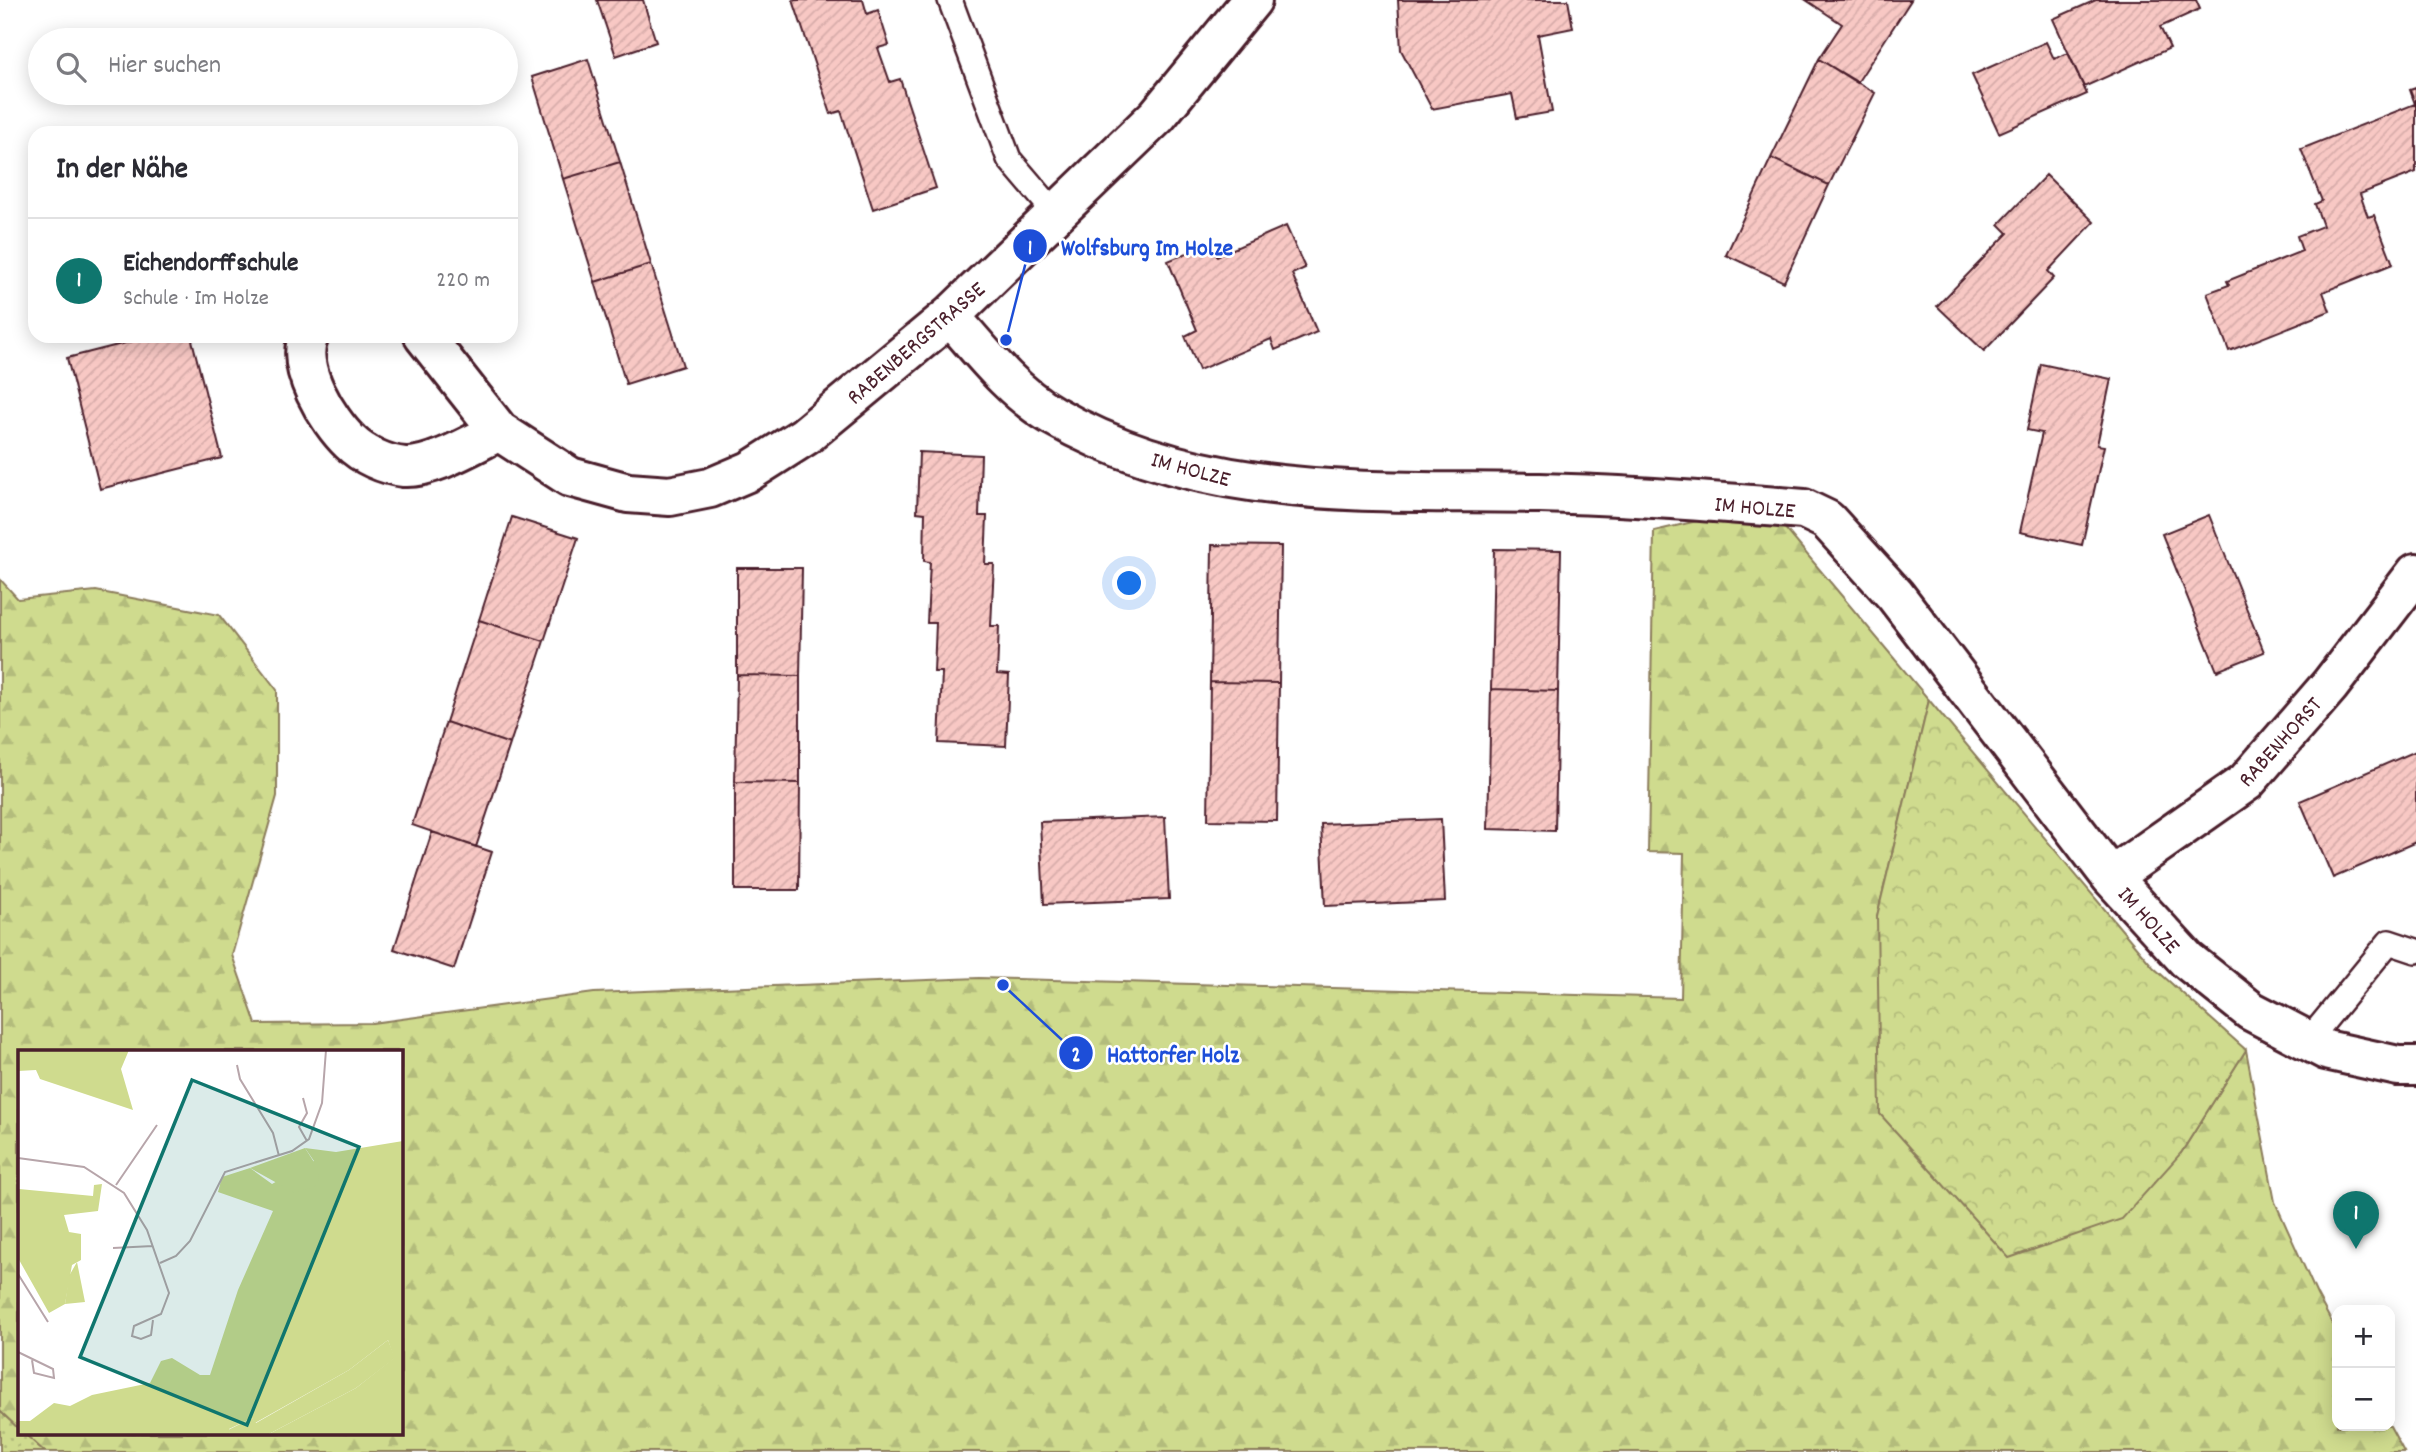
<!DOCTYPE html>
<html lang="de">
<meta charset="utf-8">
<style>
body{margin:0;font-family:Dekko,sans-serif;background:#f2f2f3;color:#2b2b33}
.controls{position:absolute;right:21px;bottom:21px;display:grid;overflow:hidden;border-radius:14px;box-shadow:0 4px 18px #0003}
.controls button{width:63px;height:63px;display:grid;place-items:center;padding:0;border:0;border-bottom:2px solid #e1e1e2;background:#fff;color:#2b2b33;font:35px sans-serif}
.you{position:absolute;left:1130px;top:584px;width:24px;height:24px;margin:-18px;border:5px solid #fff;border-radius:50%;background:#1a73e8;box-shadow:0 0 0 10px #1a73e833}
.badge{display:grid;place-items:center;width:46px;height:46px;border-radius:50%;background:#0f766e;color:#fff;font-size:23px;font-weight:700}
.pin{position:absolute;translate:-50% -58px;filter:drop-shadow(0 2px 4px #0008)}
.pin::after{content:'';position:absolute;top:37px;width:24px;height:21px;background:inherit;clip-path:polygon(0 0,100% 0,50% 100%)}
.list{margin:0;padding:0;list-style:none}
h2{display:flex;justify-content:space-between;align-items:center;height:91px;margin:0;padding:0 28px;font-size:30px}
h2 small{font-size:23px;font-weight:400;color:#7c7c81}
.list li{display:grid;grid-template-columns:46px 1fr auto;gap:21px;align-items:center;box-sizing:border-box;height:126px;padding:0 28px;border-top:2px solid #e1e1e2}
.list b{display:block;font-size:26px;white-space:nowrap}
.list p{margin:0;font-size:23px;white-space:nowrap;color:#7c7c81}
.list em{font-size:23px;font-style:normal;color:#7c7c81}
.icon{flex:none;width:38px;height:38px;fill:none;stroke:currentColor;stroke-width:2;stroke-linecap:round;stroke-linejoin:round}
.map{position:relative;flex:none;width:2416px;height:1452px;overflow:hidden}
.search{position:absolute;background:#fff;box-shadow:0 4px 18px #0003;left:28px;top:28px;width:490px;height:77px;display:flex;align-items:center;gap:18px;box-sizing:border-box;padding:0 24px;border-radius:38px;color:#7c7c81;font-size:26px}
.panel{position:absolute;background:#fff;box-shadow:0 4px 18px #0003;left:28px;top:126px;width:490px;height:217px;border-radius:21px}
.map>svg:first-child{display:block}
.grass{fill:url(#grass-dots);stroke:#8c7d5c;stroke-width:2}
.forest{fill:url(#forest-firs);stroke:#8c7d5c;stroke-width:2}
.park{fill:url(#park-crowns);stroke:#8c7d5c;stroke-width:2}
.building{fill:url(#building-hatch);stroke:#4a1f2b;stroke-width:2}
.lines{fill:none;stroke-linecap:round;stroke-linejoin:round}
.lane-casing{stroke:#4a1f2b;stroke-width:28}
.street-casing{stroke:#4a1f2b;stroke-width:44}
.lane{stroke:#fff;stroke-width:23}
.street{stroke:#fff;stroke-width:38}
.labels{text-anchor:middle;stroke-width:5;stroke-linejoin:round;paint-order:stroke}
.street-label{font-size:23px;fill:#4a1f2b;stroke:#fff}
.inset-road{fill:none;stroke:#b7a5aa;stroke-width:2}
.view{fill:#0f766e;fill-opacity:0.15;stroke:#0f766e;stroke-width:3.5}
.inset-edge{fill:none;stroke:#4a1f2b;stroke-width:3.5}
.leader{fill:none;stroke:#1d4ed8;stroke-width:2.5}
.callout-dot{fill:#1d4ed8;stroke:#fff;stroke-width:2.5}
.mark-label{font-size:21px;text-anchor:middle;font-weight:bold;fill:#fff}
.callout-label{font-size:24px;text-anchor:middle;font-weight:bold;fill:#1d4ed8;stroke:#fff;stroke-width:5;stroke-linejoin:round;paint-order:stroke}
</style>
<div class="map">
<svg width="2416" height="1452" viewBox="0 0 2416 1452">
<defs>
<pattern id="grass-dots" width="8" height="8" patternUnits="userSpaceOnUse" patternTransform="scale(1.75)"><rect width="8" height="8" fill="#cfdb8e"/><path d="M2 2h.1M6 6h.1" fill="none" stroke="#b3bc7b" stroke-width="1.8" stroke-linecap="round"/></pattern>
<pattern id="forest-firs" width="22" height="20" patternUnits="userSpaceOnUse" patternTransform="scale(1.75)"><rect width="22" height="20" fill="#cfdb8e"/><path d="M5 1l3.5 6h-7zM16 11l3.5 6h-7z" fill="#b3bc7b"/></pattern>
<pattern id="park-crowns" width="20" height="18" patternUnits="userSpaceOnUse" patternTransform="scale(1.75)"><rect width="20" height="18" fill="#cfdb8e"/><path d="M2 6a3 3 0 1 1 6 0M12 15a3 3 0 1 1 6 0" fill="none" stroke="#b3bc7b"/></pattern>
<pattern id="building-hatch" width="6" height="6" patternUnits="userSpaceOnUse" patternTransform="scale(1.75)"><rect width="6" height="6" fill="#f8c8c4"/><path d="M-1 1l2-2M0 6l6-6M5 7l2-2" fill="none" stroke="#d6aba9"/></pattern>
</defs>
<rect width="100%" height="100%" fill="#fff"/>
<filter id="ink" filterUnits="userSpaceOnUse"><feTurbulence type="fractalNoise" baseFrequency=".0143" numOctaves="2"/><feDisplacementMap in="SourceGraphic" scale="14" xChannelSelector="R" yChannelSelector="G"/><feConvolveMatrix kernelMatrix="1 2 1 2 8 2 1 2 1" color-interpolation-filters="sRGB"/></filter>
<g filter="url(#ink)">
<path class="grass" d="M 0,1411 L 19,1429 L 19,1433 L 24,1433 L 45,1452 L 0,1452 Z"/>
<path class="forest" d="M 1714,517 L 1779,521 L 1929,700 L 1877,916 L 2181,1153 L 2246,1050 L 2275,1202 L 2317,1295 L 2337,1332 L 2337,1426 L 2390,1426 L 2404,1452 L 45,1452 L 24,1433 L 401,1433 L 401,1051 L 19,1051 L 19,1429 L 0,1411 L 0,579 L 18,599 L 96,591 L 219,615 L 277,690 L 277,796 L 232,955 L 256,1024 L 372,1023 L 594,993 L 979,978 L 1681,998 L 1684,853 L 1648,852 L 1654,531 Z"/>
<path class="park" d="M 1929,700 L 2153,967 L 2246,1050 L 2181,1153 L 2122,1219 L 2009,1258 L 1880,1114 L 1877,916 Z"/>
<path class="building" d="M 597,0 L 643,0 L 656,42 L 616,56 Z
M 793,0 L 863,0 L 867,14 L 878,10 L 889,45 L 878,48 L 890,82 L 900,79 L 936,188 L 873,209 L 841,111 L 831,114 Z
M 1398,0 L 1568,0 L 1573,28 L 1538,35 L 1552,112 L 1517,118 L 1512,94 L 1432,109 L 1401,50 Z
M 1806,0 L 1911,0 L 1857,83 L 1819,59 L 1842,24 Z
M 2096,0 L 2196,0 L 2200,9 L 2160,27 L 2170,48 L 2084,87 L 2053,19 Z
M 2046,42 L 2054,59 L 2068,53 L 2087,94 L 1999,133 L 1972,75 Z
M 588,59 L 620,162 L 563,179 L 532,77 Z
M 1819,59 L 1875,93 L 1829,185 L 1771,158 Z
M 2416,88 L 2416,172 L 2360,194 L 2368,217 L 2374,215 L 2393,264 L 2323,292 L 2330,311 L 2229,351 L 2207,293 L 2229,285 L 2227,281 L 2302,251 L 2297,236 L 2323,226 L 2315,204 L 2322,201 L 2301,149 L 2415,104 L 2410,90 Z
M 1771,158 L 1829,185 L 1784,282 L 1726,255 Z
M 620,162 L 651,264 L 595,282 L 563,179 Z
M 2046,175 L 2094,222 L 2048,271 L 2054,278 L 1984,351 L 1937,306 L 2008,233 L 1999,224 Z
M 1286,226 L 1305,268 L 1292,274 L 1317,332 L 1275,350 L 1271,339 L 1199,370 L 1185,336 L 1197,330 L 1168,261 L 1211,243 L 1217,256 Z
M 651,264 L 683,366 L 626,384 L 595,282 Z
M 153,336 L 191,336 L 222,458 L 100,489 L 67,358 Z
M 2041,364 L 2111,379 L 2097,445 L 2104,446 L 2082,545 L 2020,532 L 2042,433 L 2027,430 Z
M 919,452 L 981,455 L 979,516 L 987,516 L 985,564 L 994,564 L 991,626 L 999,626 L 997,674 L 1009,675 L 1006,746 L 939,743 L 942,672 L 934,672 L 936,623 L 927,623 L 930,562 L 924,561 L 925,513 L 917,512 Z
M 2209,515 L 2264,652 L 2217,671 L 2162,534 Z
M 512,517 L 578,538 L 544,641 L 479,620 Z
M 1212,545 L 1281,546 L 1279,683 L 1210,682 Z
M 1494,549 L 1561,550 L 1558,691 L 1491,689 Z
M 737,568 L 802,568 L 800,676 L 737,675 Z
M 479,620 L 544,641 L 510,744 L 446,722 Z
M 737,675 L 800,676 L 800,783 L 735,782 Z
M 1210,682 L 1279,683 L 1277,821 L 1208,820 Z
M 1491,689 L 1558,691 L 1555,831 L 1488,829 Z
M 446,722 L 510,744 L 476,847 L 412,825 Z
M 2416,751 L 2416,842 L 2333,878 L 2300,801 Z
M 735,782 L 800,783 L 799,890 L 735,890 Z
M 1165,817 L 1169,899 L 1044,904 L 1040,822 Z
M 1441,819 L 1445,901 L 1325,906 L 1321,824 Z
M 432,832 L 492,852 L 454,969 L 394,949 Z"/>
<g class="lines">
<defs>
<path id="lane" d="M 950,0 L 1009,159 L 1044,200 L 1057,210
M 2308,1041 L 2389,942 L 2416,951"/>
<path id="street" d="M 950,316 C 980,350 1011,391 1052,415 C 1204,503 1371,490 1540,493 C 1628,495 1716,502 1804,509 L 1827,520 L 1895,595 L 2111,877 L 2187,960 L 2251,1011 L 2326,1050 L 2398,1066 L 2416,1066
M 309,336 C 294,366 328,421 350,442 C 363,455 385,465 404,467 C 431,469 474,443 499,431
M 424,336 L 499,431 L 570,477 L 628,493 L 670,496 L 710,488 L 750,471 L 805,436 L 950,316 L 1157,116 L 1252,0
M 2111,877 L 2246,782 L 2330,685 L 2416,573"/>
</defs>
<use href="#lane" class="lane-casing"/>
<use href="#street" class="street-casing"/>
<use href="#lane" class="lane"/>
<use href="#street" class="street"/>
</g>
</g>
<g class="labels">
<g class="street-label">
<text transform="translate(915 342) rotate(-41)" y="8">RABENBERGSTRASSE</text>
<text transform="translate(1191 468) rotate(15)" y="8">IM HOLZE</text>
<text transform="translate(1755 506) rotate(5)" y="8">IM HOLZE</text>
<text transform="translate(2279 741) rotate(-48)" y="8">RABENHORST</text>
<text transform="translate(2150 919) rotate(48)" y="8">IM HOLZE</text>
</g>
</g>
<g transform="translate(18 1050)">
<rect width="385" height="385" fill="#fff"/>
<path d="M 370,290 L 377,308 L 338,338 L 249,385 L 212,385 L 210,380 L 234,368 L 238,373 L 331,320 Z" fill="#cfdb8e"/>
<path d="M 0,0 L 111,0 L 103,19 L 115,60 L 22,29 L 18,20 L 0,21 ZM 385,91 L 385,385 L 249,385 L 338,338 L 376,308 L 370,290 L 331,320 L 237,373 L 234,368 L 211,379 L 212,385 L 0,385 L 0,371 L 12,371 L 36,353 L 52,356 L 74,345 L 132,333 L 143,311 L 154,308 L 182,325 L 192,325 L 220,240 L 255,161 L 200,142 L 204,127 L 232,118 L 254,134 L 296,111 L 287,98 L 318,102 ZM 84,134 L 80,161 L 46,165 L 51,182 L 63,184 L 63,210 L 54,215 L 47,254 L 31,263 L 0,208 L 1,139 L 75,146 L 76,135 Z" fill="#cfdb8e"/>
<path d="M 287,98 L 301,120 L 300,135 L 277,143 L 232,118 ZM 59,212 L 67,252 L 47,254 L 51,226 Z" fill="#cfdb8e"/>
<path class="inset-road" d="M 219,15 L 222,29 L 255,83 L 261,106M 285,48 L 289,63 L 281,77 L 289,91M 0,108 L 66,117 L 106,143 L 129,180 L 151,243 L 143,264 L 116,276 L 114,286 L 123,289 L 133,285 L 135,270M 98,135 L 139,75M 95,198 L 135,196M 142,213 L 158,206 L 172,191 L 207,122 L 274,101 L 291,89 L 304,53 L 308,0M 0,224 L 30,272M 0,302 L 35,319 L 36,328 L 16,323 L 14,310"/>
<path class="view" d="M 174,30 L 341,97 L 229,375 L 62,307 Z"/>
<rect width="385" height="385" class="inset-edge"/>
</g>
<path class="leader" d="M1006 340L1030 246M1003 985L1076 1053"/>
<g class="callout-dot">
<circle cx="1006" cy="340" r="7"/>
<circle cx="1003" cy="985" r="7"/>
<circle cx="1030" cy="246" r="18"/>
<circle cx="1076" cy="1053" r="18"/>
</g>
<g class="mark-label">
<text x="1030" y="254">1</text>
<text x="1076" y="1061">2</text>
</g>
<g class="callout-label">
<text x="1147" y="255">Wolfsburg Im Holze</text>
<text x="1173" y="1062">Hattorfer Holz</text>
</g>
</svg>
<div class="controls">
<button>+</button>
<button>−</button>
</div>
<div class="you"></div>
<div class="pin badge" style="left:2356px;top:1249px">1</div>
<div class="search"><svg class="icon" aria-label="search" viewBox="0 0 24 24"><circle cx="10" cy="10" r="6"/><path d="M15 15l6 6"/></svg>Hier suchen</div>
<section class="panel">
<h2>In der Nähe<small></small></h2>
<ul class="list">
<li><span class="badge">1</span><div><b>Eichendorffschule</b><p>Schule · Im Holze</p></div><em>220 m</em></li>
</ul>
</section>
</div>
